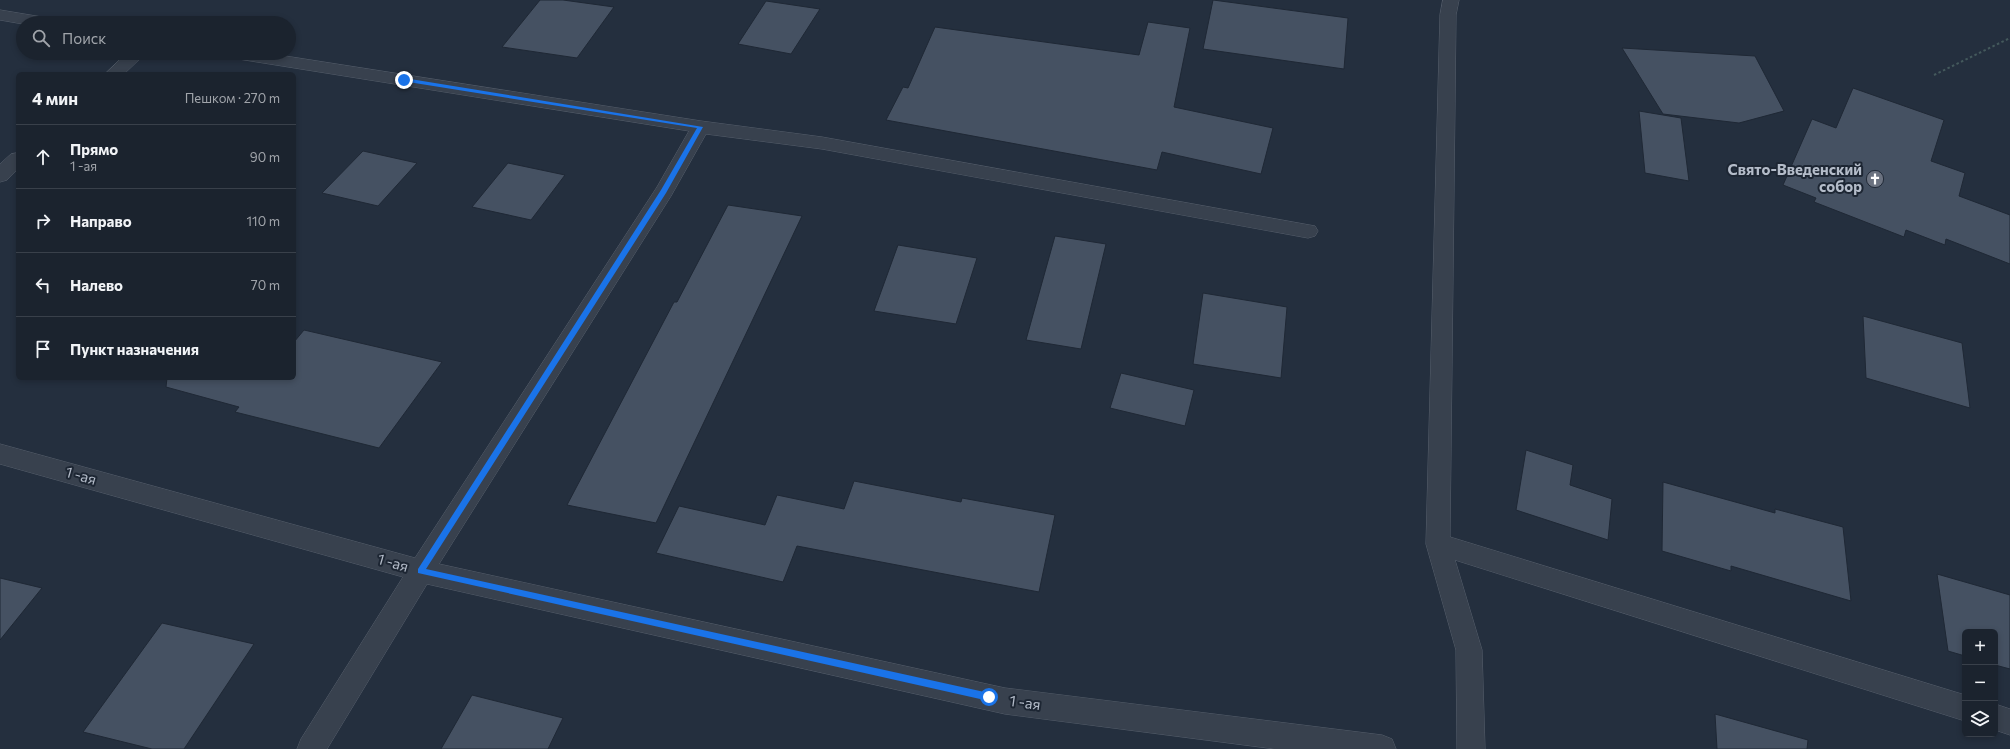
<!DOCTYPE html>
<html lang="ru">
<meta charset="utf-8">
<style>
body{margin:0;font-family:Commissioner,sans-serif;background:#242b36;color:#f1f3f6}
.controls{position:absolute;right:12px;bottom:12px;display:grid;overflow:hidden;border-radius:6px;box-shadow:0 2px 6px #0003}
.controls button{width:36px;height:36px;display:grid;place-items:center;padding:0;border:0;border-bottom:1px solid #39404a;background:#1b232e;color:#f1f3f6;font:20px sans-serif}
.stop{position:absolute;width:12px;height:12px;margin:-9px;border:3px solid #1a73e8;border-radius:50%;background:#fff}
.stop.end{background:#1a73e8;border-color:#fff;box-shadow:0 1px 4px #0008}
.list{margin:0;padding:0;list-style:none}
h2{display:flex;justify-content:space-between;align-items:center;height:52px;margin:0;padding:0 16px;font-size:17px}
h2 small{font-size:13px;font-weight:400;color:#a0a4aa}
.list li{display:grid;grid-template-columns:26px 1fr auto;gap:12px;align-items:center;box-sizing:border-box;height:64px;padding:0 16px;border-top:1px solid #39404a}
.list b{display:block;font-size:15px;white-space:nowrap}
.list p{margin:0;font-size:13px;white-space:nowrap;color:#a0a4aa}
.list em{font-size:13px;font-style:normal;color:#a0a4aa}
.icon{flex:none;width:22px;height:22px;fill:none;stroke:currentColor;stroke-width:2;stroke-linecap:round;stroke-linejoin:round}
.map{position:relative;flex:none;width:2010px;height:749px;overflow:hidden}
.search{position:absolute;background:#1b232e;box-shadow:0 2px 6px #0003;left:16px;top:16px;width:280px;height:44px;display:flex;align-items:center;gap:10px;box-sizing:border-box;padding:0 14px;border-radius:22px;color:#a0a4aa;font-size:15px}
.panel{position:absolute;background:#1b232e;box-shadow:0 2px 6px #0003;left:16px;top:72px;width:280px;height:308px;border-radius:6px}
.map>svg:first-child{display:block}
.building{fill:#455162;stroke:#1f2835}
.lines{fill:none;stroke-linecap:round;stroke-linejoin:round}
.minor-casing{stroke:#565f6c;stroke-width:1}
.path{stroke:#44595c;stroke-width:2;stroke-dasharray:2.5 2.5;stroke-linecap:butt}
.minor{fill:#38414e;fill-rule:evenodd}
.route{fill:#1a73e8}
.labels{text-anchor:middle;stroke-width:4;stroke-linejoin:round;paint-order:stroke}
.poi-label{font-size:15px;font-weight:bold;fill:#b4bcc9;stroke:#1d2633;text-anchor:end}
.street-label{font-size:15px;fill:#b4bcc9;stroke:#1d2633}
</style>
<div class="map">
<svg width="2010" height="749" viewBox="0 0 2010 749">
<rect width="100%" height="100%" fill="#242f3e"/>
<path class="building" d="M 540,0 L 563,0 L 614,7 L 577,58 L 502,47 Z
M 1213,0 L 1348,18 L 1344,69 L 1203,49 Z
M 766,1 L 820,9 L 791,54 L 738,44 Z
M 1148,22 L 1190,28 L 1174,107 L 1273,128 L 1261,174 L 1162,152 L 1157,170 L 886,120 L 903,87 L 908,88 L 935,27 L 1139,55 Z
M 1622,48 L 1755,56 L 1784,111 L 1739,123 L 1663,114 Z
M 1853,88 L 1944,120 L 1931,161 L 1965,173 L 1959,196 L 2010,215 L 2010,264 L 1946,239 L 1945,245 L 1906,230 L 1904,237 L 1814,202 L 1816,198 L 1783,185 L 1812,119 L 1836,128 Z
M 1639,111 L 1681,118 L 1689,181 L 1645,173 Z
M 363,151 L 417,163 L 378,206 L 322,193 Z
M 508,163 L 565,175 L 531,220 L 472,207 Z
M 728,205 L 802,216 L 656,523 L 567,505 L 674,302 L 677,302 Z
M 1055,236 L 1106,244 L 1081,349 L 1026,340 Z
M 898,245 L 977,258 L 956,324 L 874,311 Z
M 1203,293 L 1287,307 L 1281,378 L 1193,364 Z
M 1863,316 L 1962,343 L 1970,408 L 1866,378 Z
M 304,330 L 442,362 L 379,448 L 235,412 L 239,407 L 166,387 L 167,378 L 294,378 L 294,342 Z
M 1121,373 L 1194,390 L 1185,426 L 1110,408 Z
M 1526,450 L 1573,465 L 1570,485 L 1612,499 L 1608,540 L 1516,510 Z
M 854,481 L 961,502 L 962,498 L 1055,515 L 1039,592 L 797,546 L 783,582 L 656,553 L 679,506 L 765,525 L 777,495 L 844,509 Z
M 1663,482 L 1775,513 L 1775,509 L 1843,527 L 1851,601 L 1731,566 L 1731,571 L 1662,551 Z
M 1937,574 L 2010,595 L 2010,669 L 1995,665 L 1995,632 L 1965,632 L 1965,656 L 1948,651 Z
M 0,578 L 42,588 L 0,640 Z
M 162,623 L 254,644 L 184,749 L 152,749 L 83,732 Z
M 472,695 L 563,718 L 548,749 L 441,749 Z
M 1715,714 L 1808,740 L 1807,749 L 1717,749 Z"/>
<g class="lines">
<defs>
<path id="minor" d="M 1443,0 L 1459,0 L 1456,15 L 1450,537 L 1965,695 L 1965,721 L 1455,560 L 1482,650 L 1485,749 L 1457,749 L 1456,650 L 1426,544 L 1440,15 Z
M 0,10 L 54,19 L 56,23 L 23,24 L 0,20 Z
M 127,53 L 146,53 L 124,74 L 105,74 Z
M 223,53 L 266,53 L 701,121 L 822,137 L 1315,226 L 1318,231 L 1315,236 L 1308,238 L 822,149 L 706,134 L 671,196 L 439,564 L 1005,688 L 1382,735 L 1392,739 L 1396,749 L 1275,749 L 1005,714 L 427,584 L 327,749 L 297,749 L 301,739 L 403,577 L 0,464 L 0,444 L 415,558 L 657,187 L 689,131 L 232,58 L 226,57 Z
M 18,153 L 18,169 L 7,180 L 0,182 L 0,164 L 11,154 Z
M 1995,704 L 2010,709 L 2010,735 L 1995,730 Z"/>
</defs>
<use href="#minor" class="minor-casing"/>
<path class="path" d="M 1934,75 L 2010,38"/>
<use href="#minor" class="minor"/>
</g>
<path class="route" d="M 404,78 L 703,127 L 666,193 L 426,569 L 989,693 L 993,697 L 992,700 L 989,701 L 418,573 L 418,569 L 661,190 L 697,128 L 402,81 Z"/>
<defs>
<symbol id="church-disc" viewBox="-11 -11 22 22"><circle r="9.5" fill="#6b7280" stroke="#1d2633"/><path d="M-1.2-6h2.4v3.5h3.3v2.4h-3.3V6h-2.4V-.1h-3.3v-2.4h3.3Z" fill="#fff"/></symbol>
</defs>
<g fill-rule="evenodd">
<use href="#church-disc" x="1865" y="169" width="20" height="20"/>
</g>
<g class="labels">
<g class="poi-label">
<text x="1862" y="175">Свято-Введенский<tspan x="1862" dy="17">собор</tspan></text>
</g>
<g class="street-label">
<text transform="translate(81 476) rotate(16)" y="5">1 -ая</text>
<text transform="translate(393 563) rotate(16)" y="5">1 -ая</text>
<text transform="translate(1025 703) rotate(8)" y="5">1 -ая</text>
</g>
</g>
</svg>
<div class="controls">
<button>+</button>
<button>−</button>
<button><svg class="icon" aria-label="layers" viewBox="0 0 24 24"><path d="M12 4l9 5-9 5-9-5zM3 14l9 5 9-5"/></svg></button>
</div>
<div class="stop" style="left:989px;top:697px"></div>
<div class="stop end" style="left:404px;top:80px"></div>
<div class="search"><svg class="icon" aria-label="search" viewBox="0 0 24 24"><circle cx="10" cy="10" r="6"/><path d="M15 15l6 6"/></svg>Поиск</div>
<section class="panel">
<h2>4 мин<small>Пешком · 270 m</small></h2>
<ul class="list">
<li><svg class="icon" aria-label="ahead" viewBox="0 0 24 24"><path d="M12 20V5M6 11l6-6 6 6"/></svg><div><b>Прямо</b><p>1 -ая</p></div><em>90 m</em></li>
<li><svg class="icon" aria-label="right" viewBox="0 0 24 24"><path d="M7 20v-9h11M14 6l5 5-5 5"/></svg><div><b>Направо</b></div><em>110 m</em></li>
<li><svg class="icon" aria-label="left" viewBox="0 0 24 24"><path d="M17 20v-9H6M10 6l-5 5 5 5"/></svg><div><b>Налево</b></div><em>70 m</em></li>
<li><svg class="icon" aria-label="arrive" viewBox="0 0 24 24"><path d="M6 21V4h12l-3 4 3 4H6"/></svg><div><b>Пункт назначения</b></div></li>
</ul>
</section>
</div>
